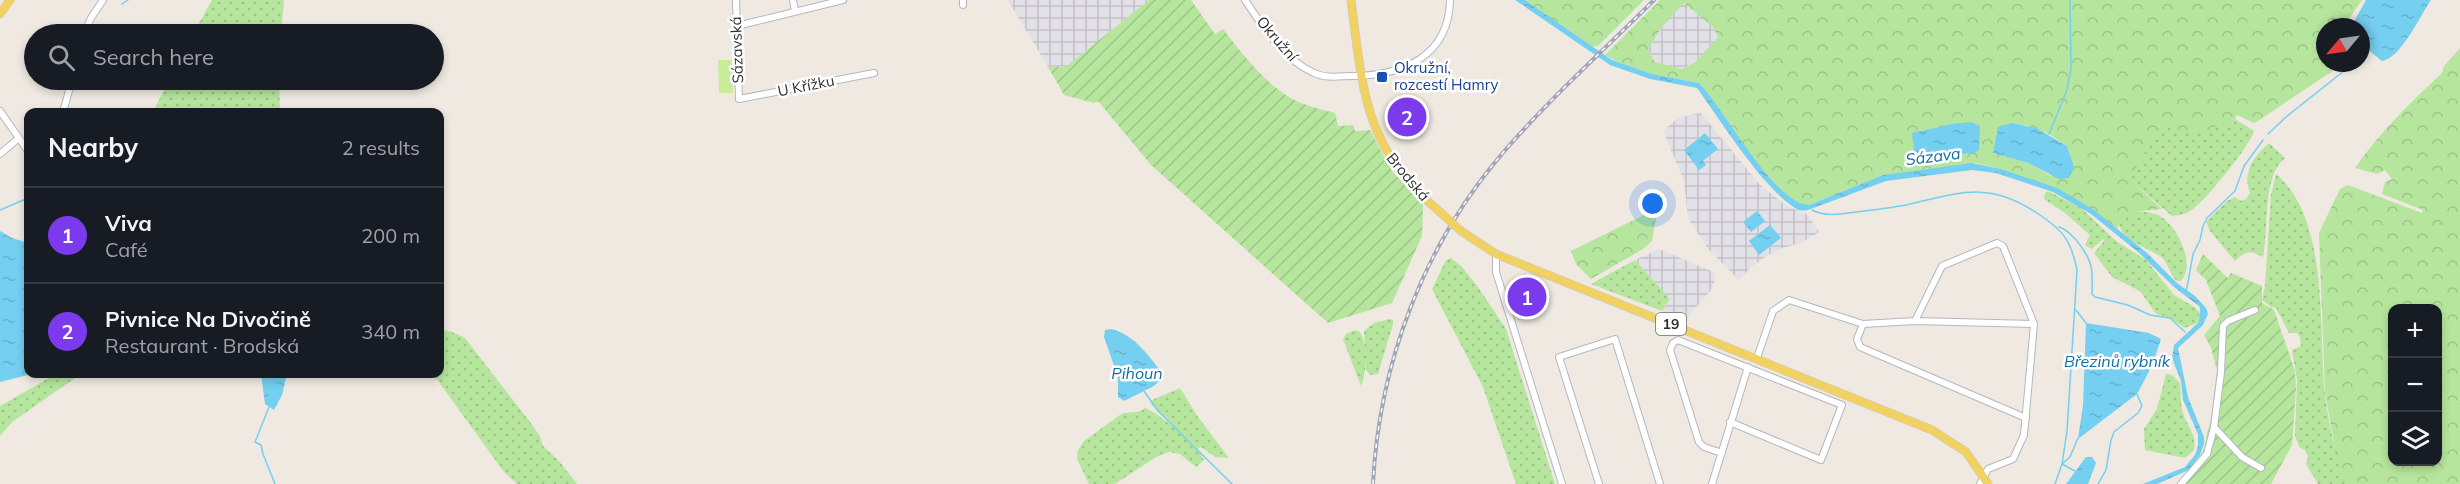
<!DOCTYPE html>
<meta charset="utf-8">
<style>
body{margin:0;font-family:Mulish,sans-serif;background:#20242c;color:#f1f3f6}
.controls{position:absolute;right:18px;bottom:18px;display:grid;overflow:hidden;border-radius:12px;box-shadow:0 3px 9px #0003}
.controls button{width:54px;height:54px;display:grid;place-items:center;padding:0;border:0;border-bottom:2px solid #363941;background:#171b24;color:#f1f3f6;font:30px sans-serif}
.compass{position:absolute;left:2316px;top:18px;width:54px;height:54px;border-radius:50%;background:#171b24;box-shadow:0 3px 9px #0003;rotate:241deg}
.you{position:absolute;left:1653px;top:204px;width:21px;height:21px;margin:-15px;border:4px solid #fff;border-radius:50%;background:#1a73e8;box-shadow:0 0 0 9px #1a73e833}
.badge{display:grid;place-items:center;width:39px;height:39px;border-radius:50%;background:#7c3aed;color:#fff;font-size:20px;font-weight:700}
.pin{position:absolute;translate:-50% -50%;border:3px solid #fff;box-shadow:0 2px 6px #0006}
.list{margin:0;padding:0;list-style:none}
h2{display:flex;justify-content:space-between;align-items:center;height:78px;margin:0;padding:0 24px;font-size:26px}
h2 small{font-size:20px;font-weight:400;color:#9ea1a6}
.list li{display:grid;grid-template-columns:39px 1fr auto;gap:18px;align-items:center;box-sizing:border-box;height:96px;padding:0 24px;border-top:2px solid #363941}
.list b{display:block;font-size:22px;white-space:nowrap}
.list p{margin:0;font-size:20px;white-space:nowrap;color:#9ea1a6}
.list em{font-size:20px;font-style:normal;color:#9ea1a6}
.icon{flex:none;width:33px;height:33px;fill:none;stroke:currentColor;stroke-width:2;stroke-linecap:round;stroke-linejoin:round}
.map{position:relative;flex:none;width:2460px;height:484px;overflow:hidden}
.search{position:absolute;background:#171b24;box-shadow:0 3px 9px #0003;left:24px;top:24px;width:420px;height:66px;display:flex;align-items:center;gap:15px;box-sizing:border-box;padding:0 21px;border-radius:33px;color:#9ea1a6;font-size:22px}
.panel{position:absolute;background:#171b24;box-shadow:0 3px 9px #0003;left:24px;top:108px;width:420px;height:270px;border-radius:12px}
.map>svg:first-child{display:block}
.industrial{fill:url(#industrial-grid)}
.grass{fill:url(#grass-dots)}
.forest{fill:url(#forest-crowns);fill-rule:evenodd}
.garden{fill:url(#garden-furrows)}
.pitch{fill:#c9ec9a}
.water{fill:url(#water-ripples)}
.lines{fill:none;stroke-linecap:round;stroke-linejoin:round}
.stream{stroke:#75cff0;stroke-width:1.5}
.minor-casing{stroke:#b4b7c1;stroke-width:8}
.major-casing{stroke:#c9c9c9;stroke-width:9}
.minor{stroke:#fff;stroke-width:6}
.major{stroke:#f2d163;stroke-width:8}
.rail-casing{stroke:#a3a6b8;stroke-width:4}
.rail{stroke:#fff;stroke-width:1.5;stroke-dasharray:4.5;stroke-linecap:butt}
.major-bridge-casing{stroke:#c9c9c9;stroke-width:9;stroke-linecap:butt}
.major-bridge{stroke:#f2d163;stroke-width:8}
.transit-dot{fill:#1a4fb4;stroke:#fff;stroke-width:2}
.labels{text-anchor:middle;stroke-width:5;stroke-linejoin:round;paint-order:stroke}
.shield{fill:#fff;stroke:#6d6d6d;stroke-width:1.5}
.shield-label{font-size:14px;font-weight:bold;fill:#2e2e2e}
.street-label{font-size:15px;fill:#2e2e2e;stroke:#fff}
.transit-label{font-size:15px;fill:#164399;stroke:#fff;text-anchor:start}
.water-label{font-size:16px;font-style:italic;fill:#0d6fa3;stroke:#fff}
</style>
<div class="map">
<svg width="2460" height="484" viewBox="0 0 2460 484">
<defs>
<pattern id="industrial-grid" width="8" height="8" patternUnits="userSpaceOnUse" patternTransform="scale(1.5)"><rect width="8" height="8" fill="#e3e1e8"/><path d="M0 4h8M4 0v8" fill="none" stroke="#c3c1c7"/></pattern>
<pattern id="grass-dots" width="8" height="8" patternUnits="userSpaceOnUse" patternTransform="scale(1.5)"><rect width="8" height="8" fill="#b6e59e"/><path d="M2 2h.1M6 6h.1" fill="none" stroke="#9dc588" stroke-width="1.8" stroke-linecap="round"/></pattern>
<pattern id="forest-crowns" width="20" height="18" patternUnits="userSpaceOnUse" patternTransform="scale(1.5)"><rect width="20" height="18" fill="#b6e59e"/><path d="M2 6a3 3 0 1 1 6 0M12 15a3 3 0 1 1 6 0" fill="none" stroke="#9dc588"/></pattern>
<pattern id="garden-furrows" width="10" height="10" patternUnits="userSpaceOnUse" patternTransform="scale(1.5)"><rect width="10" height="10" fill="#b6e59e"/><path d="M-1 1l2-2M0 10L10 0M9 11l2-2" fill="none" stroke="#9dc588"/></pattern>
<pattern id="water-ripples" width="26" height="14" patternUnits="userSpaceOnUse" patternTransform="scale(1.5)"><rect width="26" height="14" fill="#75cff0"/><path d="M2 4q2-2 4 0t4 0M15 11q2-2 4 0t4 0" fill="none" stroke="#66b2ce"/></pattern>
</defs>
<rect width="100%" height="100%" fill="#efe9e1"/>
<path class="industrial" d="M 1008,0 L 1149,0 L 1067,66 L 1048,67 Z
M 1684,2 L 1713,27 L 1719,37 L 1695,62 L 1682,69 L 1655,62 L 1648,50 L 1661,28 Z
M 1701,113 L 1760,185 L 1787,206 L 1808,215 L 1819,232 L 1801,243 L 1783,248 L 1767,256 L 1751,267 L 1739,280 L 1708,249 L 1688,218 L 1684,181 L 1663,131 L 1679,117 Z
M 1659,249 L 1716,273 L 1713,288 L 1684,321 L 1662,311 L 1670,299 L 1635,260 Z"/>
<path class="grass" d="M 212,0 L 284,0 L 281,34 L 193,34 Z
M 169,80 L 279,80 L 280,112 L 153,112 Z
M 2235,119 L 2254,131 C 2251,144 2206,200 2194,208 C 2187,214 2181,215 2172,216 L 2130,180 L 2158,127 L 2165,124 C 2179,129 2197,133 2212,128 C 2220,125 2227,121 2235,119 Z
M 2269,143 L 2285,158 C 2262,176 2269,229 2263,257 C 2250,250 2246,250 2235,261 L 2210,231 L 2206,222 L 2227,201 L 2235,197 L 2241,201 L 2246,199 L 2250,193 C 2242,173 2253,157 2269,143 Z
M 2276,174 C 2330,219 2318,330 2325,394 C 2329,425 2335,455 2346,484 L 2318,484 L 2306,464 L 2308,457 L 2305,450 L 2299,447 L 2295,436 L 2297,380 L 2292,350 L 2301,346 L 2300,337 L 2297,333 L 2289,333 L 2276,308 L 2271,307 L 2262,300 L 2265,286 L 2271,194 Z
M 2048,191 L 2081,208 L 2116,241 L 2146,260 L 2174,295 L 2196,308 L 2199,313 L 2199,322 L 2185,328 L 2168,317 L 2156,314 L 2140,291 L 2112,277 L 2094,253 L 2104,241 L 2103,239 L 2092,249 L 2085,245 L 2090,235 L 2065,213 L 2044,199 L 2045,193 Z
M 2134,212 C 2142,211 2151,212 2158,215 C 2176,224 2197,263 2181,281 L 2177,281 C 2169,275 2169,263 2161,257 C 2148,247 2125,243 2119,225 L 2124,217 Z
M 1451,258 L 1462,267 L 1478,287 L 1506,329 L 1555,484 L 1516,484 L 1483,387 L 1432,289 L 1446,260 Z
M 1635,260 L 1670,299 L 1662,311 L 1591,284 Z
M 1389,319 L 1393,320 L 1393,324 L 1378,374 L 1370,375 L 1366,370 L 1364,331 L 1374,323 Z
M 440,329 L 452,332 L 465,338 L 530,422 L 540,436 L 543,446 L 559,461 L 577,484 L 517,484 L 504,472 L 433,374 L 440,374 Z
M 1355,330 L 1359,331 C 1368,343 1367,373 1361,386 L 1343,339 L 1346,334 Z
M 56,374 L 81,374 L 12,422 L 0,436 L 0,406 Z
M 2166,374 L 2172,375 L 2180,383 C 2181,394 2180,402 2183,413 C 2187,427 2197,434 2194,450 L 2185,458 L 2145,450 L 2144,429 L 2157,409 Z
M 1180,388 L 1198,417 L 1229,458 L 1215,457 L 1201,447 L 1198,449 L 1151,404 L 1150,401 Z
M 1145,408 C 1158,412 1200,448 1204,460 L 1196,467 L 1180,454 L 1169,452 L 1156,457 L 1115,484 L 1089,484 L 1077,459 L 1078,450 L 1084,441 L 1120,415 C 1129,410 1137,415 1145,408 Z"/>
<path class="forest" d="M 1525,0 L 1644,0 L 1598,46 L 1593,47 Z
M 1660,0 L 2362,0 L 2343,27 L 2325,27 L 2325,63 L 2344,63 L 2261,119 L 2254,123 L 2237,115 L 2235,119 C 2224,122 2207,132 2198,133 C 2187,133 2175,128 2165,124 L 2158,127 L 2130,180 L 2162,209 C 2142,211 2128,210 2117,229 L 2093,209 L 2001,169 L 1976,163 L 1883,175 L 1809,205 C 1774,204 1723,108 1699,83 L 1652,74 L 1618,62 L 1605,55 ZM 1684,3 L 1713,27 L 1718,37 L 1695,62 L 1682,69 L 1655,62 L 1648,50 L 1661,28 ZM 1971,122 L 1940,154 L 1915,158 ZM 2026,125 L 2049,134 L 2067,146 L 2051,176 L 2028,163 L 1993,153 L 1998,128 Z
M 2460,48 L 2460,484 L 2346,484 L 2337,461 L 2325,392 L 2319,233 L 2340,189 L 2348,185 L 2422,213 L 2423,210 L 2382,194 L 2385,182 L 2392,179 L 2385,170 L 2377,174 L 2355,168 C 2380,132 2411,102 2442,73 L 2444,66 ZM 2392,308 L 2438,308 L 2438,462 L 2392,462 Z
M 1658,208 L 1652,241 L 1643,249 L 1591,279 L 1576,264 L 1571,251 Z"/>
<path class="garden" d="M 1149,0 L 1191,0 L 1215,34 L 1223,29 C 1243,55 1272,93 1304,104 C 1314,108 1325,110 1335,113 L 1338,126 L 1353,125 L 1355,131 L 1370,130 L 1392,171 L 1423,204 L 1422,236 L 1392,303 L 1328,323 L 1151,165 L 1098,101 L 1094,103 L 1064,95 L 1048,67 L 1067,66 Z
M 2203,254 L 2228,278 L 2231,273 L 2262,286 L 2262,303 L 2274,310 L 2295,371 L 2296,389 L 2292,445 L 2271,484 L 2178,484 L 2203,452 L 2212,413 L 2217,370 L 2211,348 L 2204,335 L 2220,316 L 2206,280 L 2196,270 Z"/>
<path class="pitch" d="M 718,60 L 732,60 L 733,93 L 719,93 Z"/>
<path class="water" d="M 1515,0 L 1525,0 L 1612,60 L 1652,74 L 1699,83 C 1724,108 1774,204 1809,205 L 1883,175 L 1971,163 L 2001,169 L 2057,188 L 2093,209 L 2147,253 L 2177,283 L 2195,296 L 2206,308 L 2208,314 L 2203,325 L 2178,348 L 2188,397 L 2204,437 L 2204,444 L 2200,455 L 2189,470 L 2157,484 L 2143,484 L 2185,467 L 2195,455 L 2198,446 L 2198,434 L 2183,400 L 2181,381 L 2172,358 L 2174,345 L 2199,322 L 2200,307 L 2174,287 L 2138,252 L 2091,214 L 2053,192 L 1996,173 L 1972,170 L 1886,181 L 1808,210 C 1804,211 1799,211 1795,208 C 1762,187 1721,121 1697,88 L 1650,79 L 1610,65 Z
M 2366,0 L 2431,0 C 2420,16 2401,58 2382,61 L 2361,44 L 2361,27 L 2351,27 Z
M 1971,122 L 1980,126 L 1979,150 L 1975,153 L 1940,154 L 1915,158 L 1912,133 L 1952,124 Z
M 2012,123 L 2036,128 L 2067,146 L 2074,167 L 2069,178 L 2059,179 L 2028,163 L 1993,153 L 1998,127 Z
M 1705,133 L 1718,149 L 1703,161 L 1706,165 L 1699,170 L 1684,150 Z
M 1757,211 L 1765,221 L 1751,232 L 1743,222 Z
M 1770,225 L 1781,238 L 1759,255 L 1749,241 Z
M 0,231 L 12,238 L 28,243 L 28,374 L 32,374 L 0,382 Z
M 2086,323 L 2149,333 L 2161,339 L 2152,366 L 2137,394 L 2078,439 L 2083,405 Z
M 1111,329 C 1134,334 1151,358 1164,376 L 1154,386 L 1124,401 L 1118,397 L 1118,377 L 1104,337 L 1105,330 Z
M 261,374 L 278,374 L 286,378 L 282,395 L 274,410 L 265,404 Z
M 2086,457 L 2092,457 L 2096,463 L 2088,484 L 2066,484 Z"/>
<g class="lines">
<path class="stream" d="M 122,4 L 128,0
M 2361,57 L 2363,56
M 2049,134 L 2067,90 L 2071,68 L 2070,0
M 2268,134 L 2286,117 L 2354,63
M 0,210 L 28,198
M 1812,210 C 1825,217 1841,214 1856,212 C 1873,210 1890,208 1906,205 C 1958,193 1988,180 2037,213 C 2063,230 2071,240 2077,270 L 2067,431 L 2062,464 L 2055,484
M 2059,227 C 2067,229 2071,235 2077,241 C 2093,261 2093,269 2092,294 L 2095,297 L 2128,305 L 2150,315 L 2170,318 L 2185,332
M 2186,293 L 2193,254 L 2200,240 L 2203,226 L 2207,218 L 2235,191 L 2244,166 L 2263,140
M 2076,310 L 2086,323
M 1144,391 L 1158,411 L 1232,484
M 269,407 L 255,442 L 261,445 L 263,454 L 275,484
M 2075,471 L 2062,464 L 2070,457 L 2078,438
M 2098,484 L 2106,470 L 2111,440 L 2114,432 L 2138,413 L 2142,406 L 2136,392"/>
<defs>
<path id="minor" d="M 736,0 L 739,99 L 874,73
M 793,0 L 795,11
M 963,0 L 963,5
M 1245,0 C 1263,27 1283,59 1314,73 C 1326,79 1341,76 1354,76 C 1404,75 1449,56 1450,0
M 737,26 L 843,0
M 84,34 L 91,18 L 103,0
M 0,111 L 28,151
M 63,112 L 72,80
M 0,154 L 19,138
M 1496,254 L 1496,272 L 1562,484
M 1915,321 L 1942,266 L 1997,243 L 2003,246 L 2034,324 L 2024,435 L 2013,459 L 1988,469 L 1980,484
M 1863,324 L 1857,339 L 1860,347 L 2026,418
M 1757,358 L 1773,311 L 1789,300 L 1863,324 L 1915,321 L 2034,324
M 2214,427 L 2242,457 L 2261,468
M 1722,453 L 1704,447 L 1699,442 L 1670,350 L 1673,343 L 1678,340 L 1842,405 L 1821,460 L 1730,422
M 1599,484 L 1559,357 L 1615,339 L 1660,484
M 1712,484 L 1748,367
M 2181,484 L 2207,454 L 2214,427 L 2221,372 L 2223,326 L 2228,321 L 2255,310"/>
<path id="major" d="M 1351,0 C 1363,92 1364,148 1440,212
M 0,14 L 10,0
M 1461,231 L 1496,254 L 1932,430 L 1966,452 L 1988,484"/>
</defs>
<use href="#minor" class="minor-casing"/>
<use href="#major" class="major-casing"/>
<use href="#minor" class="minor"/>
<use href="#major" class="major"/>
<defs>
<path id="rail" d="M 1373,484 C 1379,364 1423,247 1501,155 C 1548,100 1603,51 1654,0"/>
</defs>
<use href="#rail" class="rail-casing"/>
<use href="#rail" class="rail"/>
<defs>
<path id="major-bridge" d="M 1440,212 L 1461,231"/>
</defs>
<use href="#major-bridge" class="major-bridge-casing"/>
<use href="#major-bridge" class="major-bridge"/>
</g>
<rect class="transit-dot" x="1376" y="71" width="12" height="12" rx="3"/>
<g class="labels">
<rect class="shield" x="1656" y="313" width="30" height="22" rx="4.5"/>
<g class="shield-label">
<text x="1671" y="329">19</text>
</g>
<g class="street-label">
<text transform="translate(1277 39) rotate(49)" y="5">Okružní</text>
<text transform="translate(737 50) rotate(-92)" y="5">Sázavská</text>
<text transform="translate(806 86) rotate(-11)" y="5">U Křížku</text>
<text transform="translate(1408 177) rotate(50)" y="5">Brodská</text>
</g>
<g class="transit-label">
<text x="1394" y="73">Okružní,<tspan x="1394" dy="17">rozcestí Hamry</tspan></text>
</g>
<g class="water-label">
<text transform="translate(1933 156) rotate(-7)" y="6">Sázava</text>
<text x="2117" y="367">Březinů rybník</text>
<text x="1137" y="379">Pihoun</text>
</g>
</g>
</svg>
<div class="controls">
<button>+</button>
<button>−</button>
<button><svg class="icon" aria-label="layers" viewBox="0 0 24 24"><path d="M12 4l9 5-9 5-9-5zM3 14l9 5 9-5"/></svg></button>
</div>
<svg class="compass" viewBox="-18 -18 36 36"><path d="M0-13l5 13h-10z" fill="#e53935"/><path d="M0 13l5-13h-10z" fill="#9ea1a6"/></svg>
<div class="you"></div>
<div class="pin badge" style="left:1527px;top:297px">1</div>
<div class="pin badge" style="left:1407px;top:117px">2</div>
<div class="search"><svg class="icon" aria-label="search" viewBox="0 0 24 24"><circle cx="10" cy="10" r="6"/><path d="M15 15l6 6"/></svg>Search here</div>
<section class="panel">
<h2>Nearby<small>2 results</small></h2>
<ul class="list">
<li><span class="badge">1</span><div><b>Viva</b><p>Café</p></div><em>200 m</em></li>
<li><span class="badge">2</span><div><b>Pivnice Na Divočině</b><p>Restaurant · Brodská</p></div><em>340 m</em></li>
</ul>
</section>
</div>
